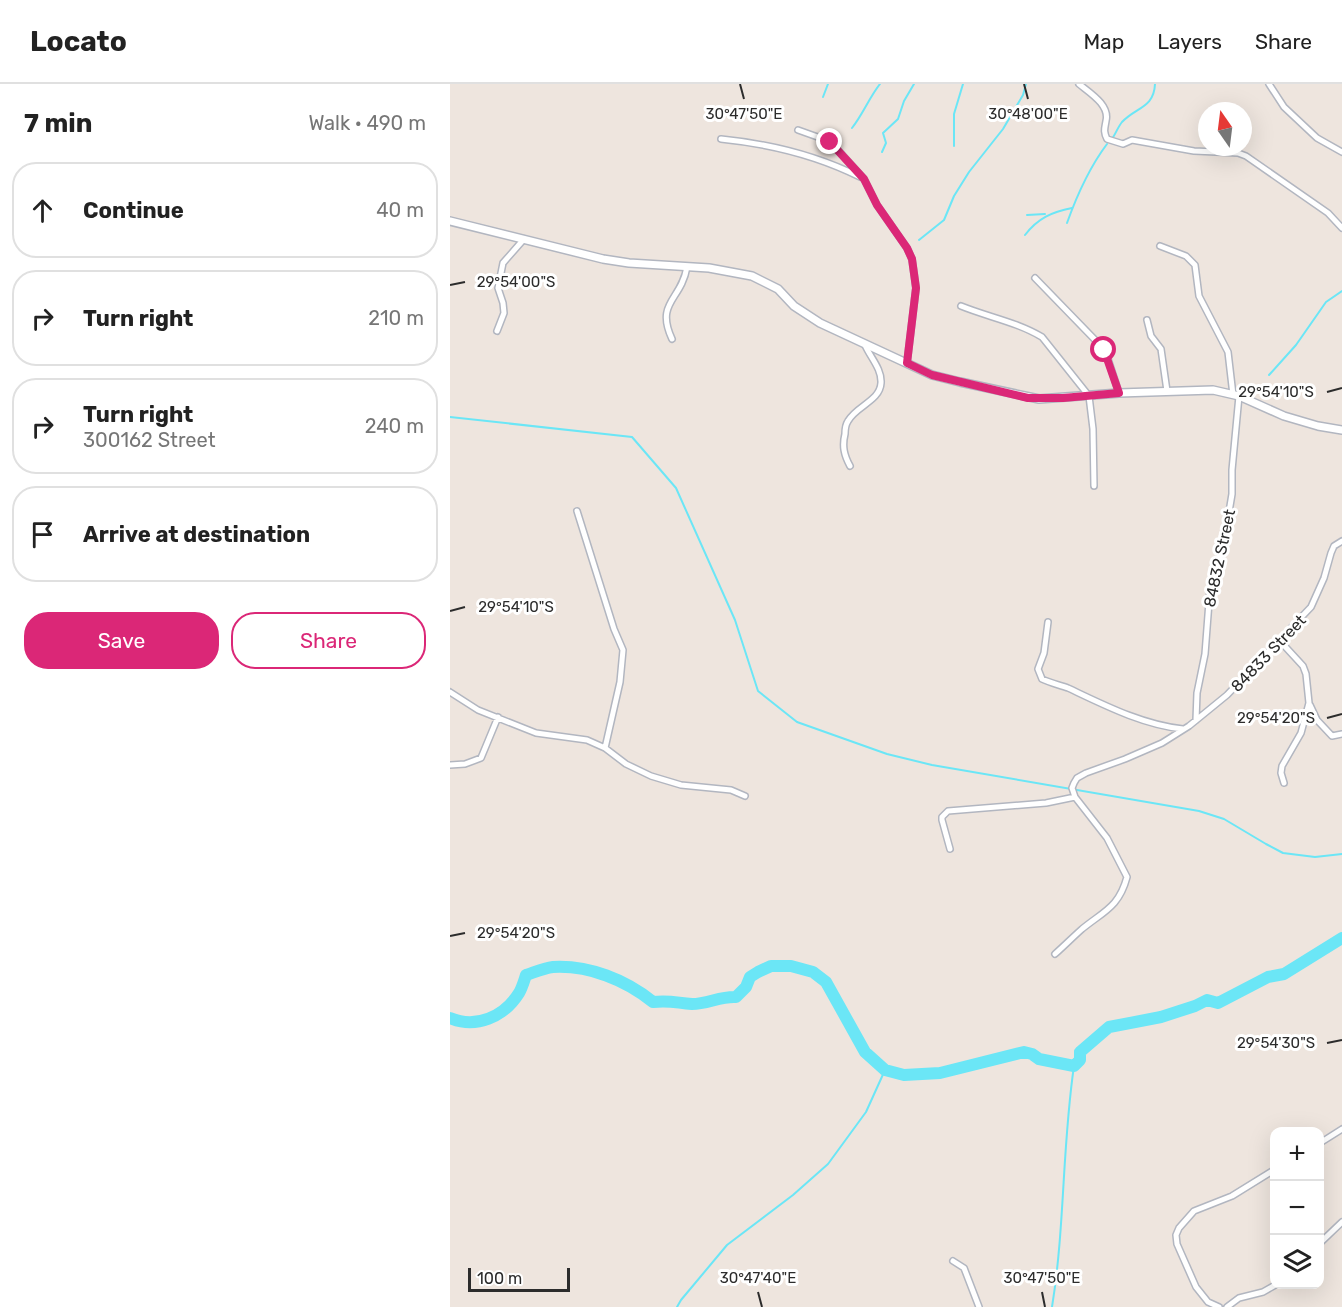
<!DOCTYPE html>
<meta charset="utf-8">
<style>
body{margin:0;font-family:Rubik,sans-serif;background:#f6f6f6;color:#222}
.controls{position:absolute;right:18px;bottom:18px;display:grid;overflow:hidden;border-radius:12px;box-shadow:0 6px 24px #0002}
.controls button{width:54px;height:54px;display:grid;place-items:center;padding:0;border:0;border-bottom:2px solid #e0e0e0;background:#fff;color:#222;font:30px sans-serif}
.compass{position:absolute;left:748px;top:18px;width:54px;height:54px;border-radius:50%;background:#fff;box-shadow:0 6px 24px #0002;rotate:346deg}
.scale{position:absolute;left:18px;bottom:15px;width:102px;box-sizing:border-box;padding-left:6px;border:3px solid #2c2c2c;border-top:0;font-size:16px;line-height:21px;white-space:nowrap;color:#2c2c2c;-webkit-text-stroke:4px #fff;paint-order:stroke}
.stop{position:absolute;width:18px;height:18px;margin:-14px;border:4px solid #db2777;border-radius:50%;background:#fff}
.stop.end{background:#db2777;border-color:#fff;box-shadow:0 2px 6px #0008}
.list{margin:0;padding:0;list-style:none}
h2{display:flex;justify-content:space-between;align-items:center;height:78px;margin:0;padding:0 24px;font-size:26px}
h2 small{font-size:20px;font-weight:400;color:#767676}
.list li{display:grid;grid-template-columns:39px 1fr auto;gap:18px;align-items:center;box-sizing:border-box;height:96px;margin:0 12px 12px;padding:0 12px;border:2px solid #e0e0e0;border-radius:24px}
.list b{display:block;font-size:22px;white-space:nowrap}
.list p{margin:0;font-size:20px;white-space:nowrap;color:#767676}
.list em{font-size:20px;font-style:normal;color:#767676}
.actions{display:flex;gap:12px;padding:18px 24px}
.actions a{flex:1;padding:14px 0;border:2px solid #db2777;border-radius:24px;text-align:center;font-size:21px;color:#db2777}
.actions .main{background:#db2777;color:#fff}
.icon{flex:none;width:33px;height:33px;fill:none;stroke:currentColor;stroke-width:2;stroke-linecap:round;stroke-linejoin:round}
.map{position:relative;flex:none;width:892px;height:1223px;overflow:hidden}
header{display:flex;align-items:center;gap:36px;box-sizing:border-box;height:84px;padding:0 30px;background:#fff;border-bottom:2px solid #e0e0e0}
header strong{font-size:28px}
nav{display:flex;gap:33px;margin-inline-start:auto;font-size:21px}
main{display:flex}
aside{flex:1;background:#fff}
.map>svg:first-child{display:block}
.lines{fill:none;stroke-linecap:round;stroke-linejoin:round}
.stream{stroke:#6be6f6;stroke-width:2}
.river{stroke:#6be6f6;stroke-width:12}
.minor-casing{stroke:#b2b6c0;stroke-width:8}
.tertiary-casing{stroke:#b2b6c0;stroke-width:10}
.minor{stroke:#fff;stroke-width:5}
.tertiary{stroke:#fff;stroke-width:7}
.route{stroke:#db2777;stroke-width:8}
.ticks{fill:none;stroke:#2c2c2c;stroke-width:2}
.labels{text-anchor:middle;stroke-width:6;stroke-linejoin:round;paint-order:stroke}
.street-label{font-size:16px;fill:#2c2c2c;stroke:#fff}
.ticks-label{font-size:15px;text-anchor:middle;fill:#2c2c2c;stroke:#fff;stroke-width:6;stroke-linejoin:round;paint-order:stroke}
</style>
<header>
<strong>Locato</strong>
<nav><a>Map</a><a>Layers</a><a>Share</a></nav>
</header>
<main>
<aside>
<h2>7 min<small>Walk · 490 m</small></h2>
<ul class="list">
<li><svg class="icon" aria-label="ahead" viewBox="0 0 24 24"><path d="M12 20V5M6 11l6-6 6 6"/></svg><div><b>Continue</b></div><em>40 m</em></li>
<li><svg class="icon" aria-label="right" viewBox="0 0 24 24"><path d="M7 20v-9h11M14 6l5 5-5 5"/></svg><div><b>Turn right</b></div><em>210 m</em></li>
<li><svg class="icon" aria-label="right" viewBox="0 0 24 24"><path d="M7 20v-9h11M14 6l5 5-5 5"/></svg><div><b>Turn right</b><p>300162 Street</p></div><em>240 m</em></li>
<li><svg class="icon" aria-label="arrive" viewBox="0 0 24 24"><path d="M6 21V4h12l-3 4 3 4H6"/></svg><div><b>Arrive at destination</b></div></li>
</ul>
<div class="actions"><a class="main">Save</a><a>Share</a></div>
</aside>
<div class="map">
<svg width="892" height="1223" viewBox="0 0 892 1223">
<rect width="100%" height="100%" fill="#eee5de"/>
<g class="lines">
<path class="stream" d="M 373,13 L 378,0
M 402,44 C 413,30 419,14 430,0
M 662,55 C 666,49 668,43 672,38 C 686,23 704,24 705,0
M 504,62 L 504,30 L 513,0
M 432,68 L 436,59 L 433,49 L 448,35 L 454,17 L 464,0
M 577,131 L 595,130
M 617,139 C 627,111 639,84 657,60
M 575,151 C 588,134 602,128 622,124
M 469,156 L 494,136 L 504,112 L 519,88 L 553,45 L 573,11 L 576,0
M 819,291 L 846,261 L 876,218 L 892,207
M 0,333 L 182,353 L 226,404 L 285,536 L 308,607 L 347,638 L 437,670 L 482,681 L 749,727 L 774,735 L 816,760 L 833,769 L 865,773 L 892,770
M 227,1223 L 231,1216 L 277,1161 L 343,1111 L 378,1080 L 416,1028 L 435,986
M 602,1223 C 615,1143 612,1062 624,982"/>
<path class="river" d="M 0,934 C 26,945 54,933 69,909 C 72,904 74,897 76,891 C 85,888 94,884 103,883 C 139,881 176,896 203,918 C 220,916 227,919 242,920 C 257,920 271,912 286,913 L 296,903 L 300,893 L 308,888 L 321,882 L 341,882 L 363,888 L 376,898 L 415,968 L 435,986 L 454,991 L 490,989 L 574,968 L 582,970 L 589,975 L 624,982 L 630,976 L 630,968 L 659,943 L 711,933 L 745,922 L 757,916 L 768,919 L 818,893 L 834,890 L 892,854"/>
<defs>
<path id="minor" d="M 629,0 C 640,9 660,21 656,37 C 655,44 653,47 657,55 L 673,60 L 682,56 L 744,67 L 788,69 L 796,72 L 878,129 L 892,144
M 819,0 L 834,23 L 867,54 L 892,68
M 348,46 L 376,56 L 386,64 L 414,95 L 427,121 L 457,164 L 462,175 L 466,204 L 457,279
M 271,55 C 320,60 366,71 410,93
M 710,162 L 736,172 L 745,181 L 749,212 L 778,268 L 783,311
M 585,194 L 650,261 L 657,272 L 669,309
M 511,222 C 538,233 567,238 592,253 L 639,312 L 643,345 L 644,402
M 697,236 L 701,252 L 711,265 L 717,307
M 47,247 L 54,229 L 53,219 L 48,204 L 53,179 L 74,155
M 222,255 C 205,218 231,217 237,183
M 400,382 C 394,371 392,362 395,350 C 395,346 396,340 398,337 C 406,322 430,317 431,299 C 432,285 420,273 415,261
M 127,427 L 164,545 L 173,566 L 170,598 L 155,664
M 598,538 L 594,569 L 588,585 L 592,595 C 600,599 610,601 618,604 C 654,621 693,641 733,645
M 830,557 L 853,582 L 856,590 L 859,619 L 851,649 L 832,682 L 831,689 L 834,699
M 0,608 L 28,626 L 86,649 L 137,656 L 155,664 L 176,680 L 201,692 L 231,701 L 281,706 L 295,712
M 860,621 L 867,636 L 882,652 L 892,650
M 746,636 L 747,609 L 755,570 L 760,505 L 773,464 L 782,410 L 782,386 L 789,312
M 0,681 L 15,680 L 31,674 L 48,633
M 500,765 L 492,736 L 492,733 L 498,727 L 596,719 L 625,713
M 605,870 C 614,862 623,853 632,845 C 654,827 669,823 677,793 L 657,754 L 625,713 L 622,704 L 624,699 L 627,694 L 636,689 L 675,675 L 712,659 L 739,642 L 777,611 L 861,523 L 874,494 L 881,469 L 884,462 L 892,457
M 870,1059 L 892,1045
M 870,1159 L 892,1138
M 503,1177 L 514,1184 L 529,1223
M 769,1223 L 758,1218 L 746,1203 L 727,1160 L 726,1151 L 729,1144 L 744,1127 L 782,1112 L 824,1086
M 777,1223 L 789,1214 L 813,1208 L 827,1200"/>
<path id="tertiary" d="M 0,137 L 153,175 L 179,179 L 259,184 L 302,192 L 328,205 L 344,222 L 370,239 L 482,291 L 510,298 L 589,315 L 669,309 L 763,306 L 789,312 L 834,332 L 868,342 L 892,346"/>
</defs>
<use href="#minor" class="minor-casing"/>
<use href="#tertiary" class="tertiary-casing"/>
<use href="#minor" class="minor"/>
<use href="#tertiary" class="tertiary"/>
</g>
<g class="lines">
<path class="route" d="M 380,58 L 414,95 L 427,121 L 457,164 L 462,175 L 466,204 L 457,279 L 482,291 L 578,314 L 613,314 L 669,309 L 654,266"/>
</g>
<path class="ticks" d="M 290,0 L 294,15M 574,0 L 578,15M 0,201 L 15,198M 877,308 L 892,304M 0,527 L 15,523M 877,634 L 892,630M 0,852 L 15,849M 877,959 L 892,956M 308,1208 L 312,1223M 592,1208 L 595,1223"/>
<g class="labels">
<g class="street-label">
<text transform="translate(769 474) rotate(-78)" y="6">84832 Street</text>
<text transform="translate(818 569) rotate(-46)" y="6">84833 Street</text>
</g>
</g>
<g class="ticks-label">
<text x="294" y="35">30°47'50"E</text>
<text x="578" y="35">30°48'00"E</text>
<text x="66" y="203">29°54'00"S</text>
<text x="826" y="313">29°54'10"S</text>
<text x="66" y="528">29°54'10"S</text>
<text x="826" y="639">29°54'20"S</text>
<text x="66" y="854">29°54'20"S</text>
<text x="826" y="964">29°54'30"S</text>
<text x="308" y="1199">30°47'40"E</text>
<text x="592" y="1199">30°47'50"E</text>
</g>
</svg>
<div class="controls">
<button>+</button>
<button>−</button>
<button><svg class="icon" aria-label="layers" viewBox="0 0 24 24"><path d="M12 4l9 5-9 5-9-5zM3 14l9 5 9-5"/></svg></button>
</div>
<svg class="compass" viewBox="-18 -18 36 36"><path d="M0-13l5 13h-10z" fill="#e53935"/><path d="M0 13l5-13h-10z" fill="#767676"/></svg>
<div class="scale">100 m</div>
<div class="stop" style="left:654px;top:266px"></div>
<div class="stop end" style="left:380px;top:58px"></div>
</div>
</main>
